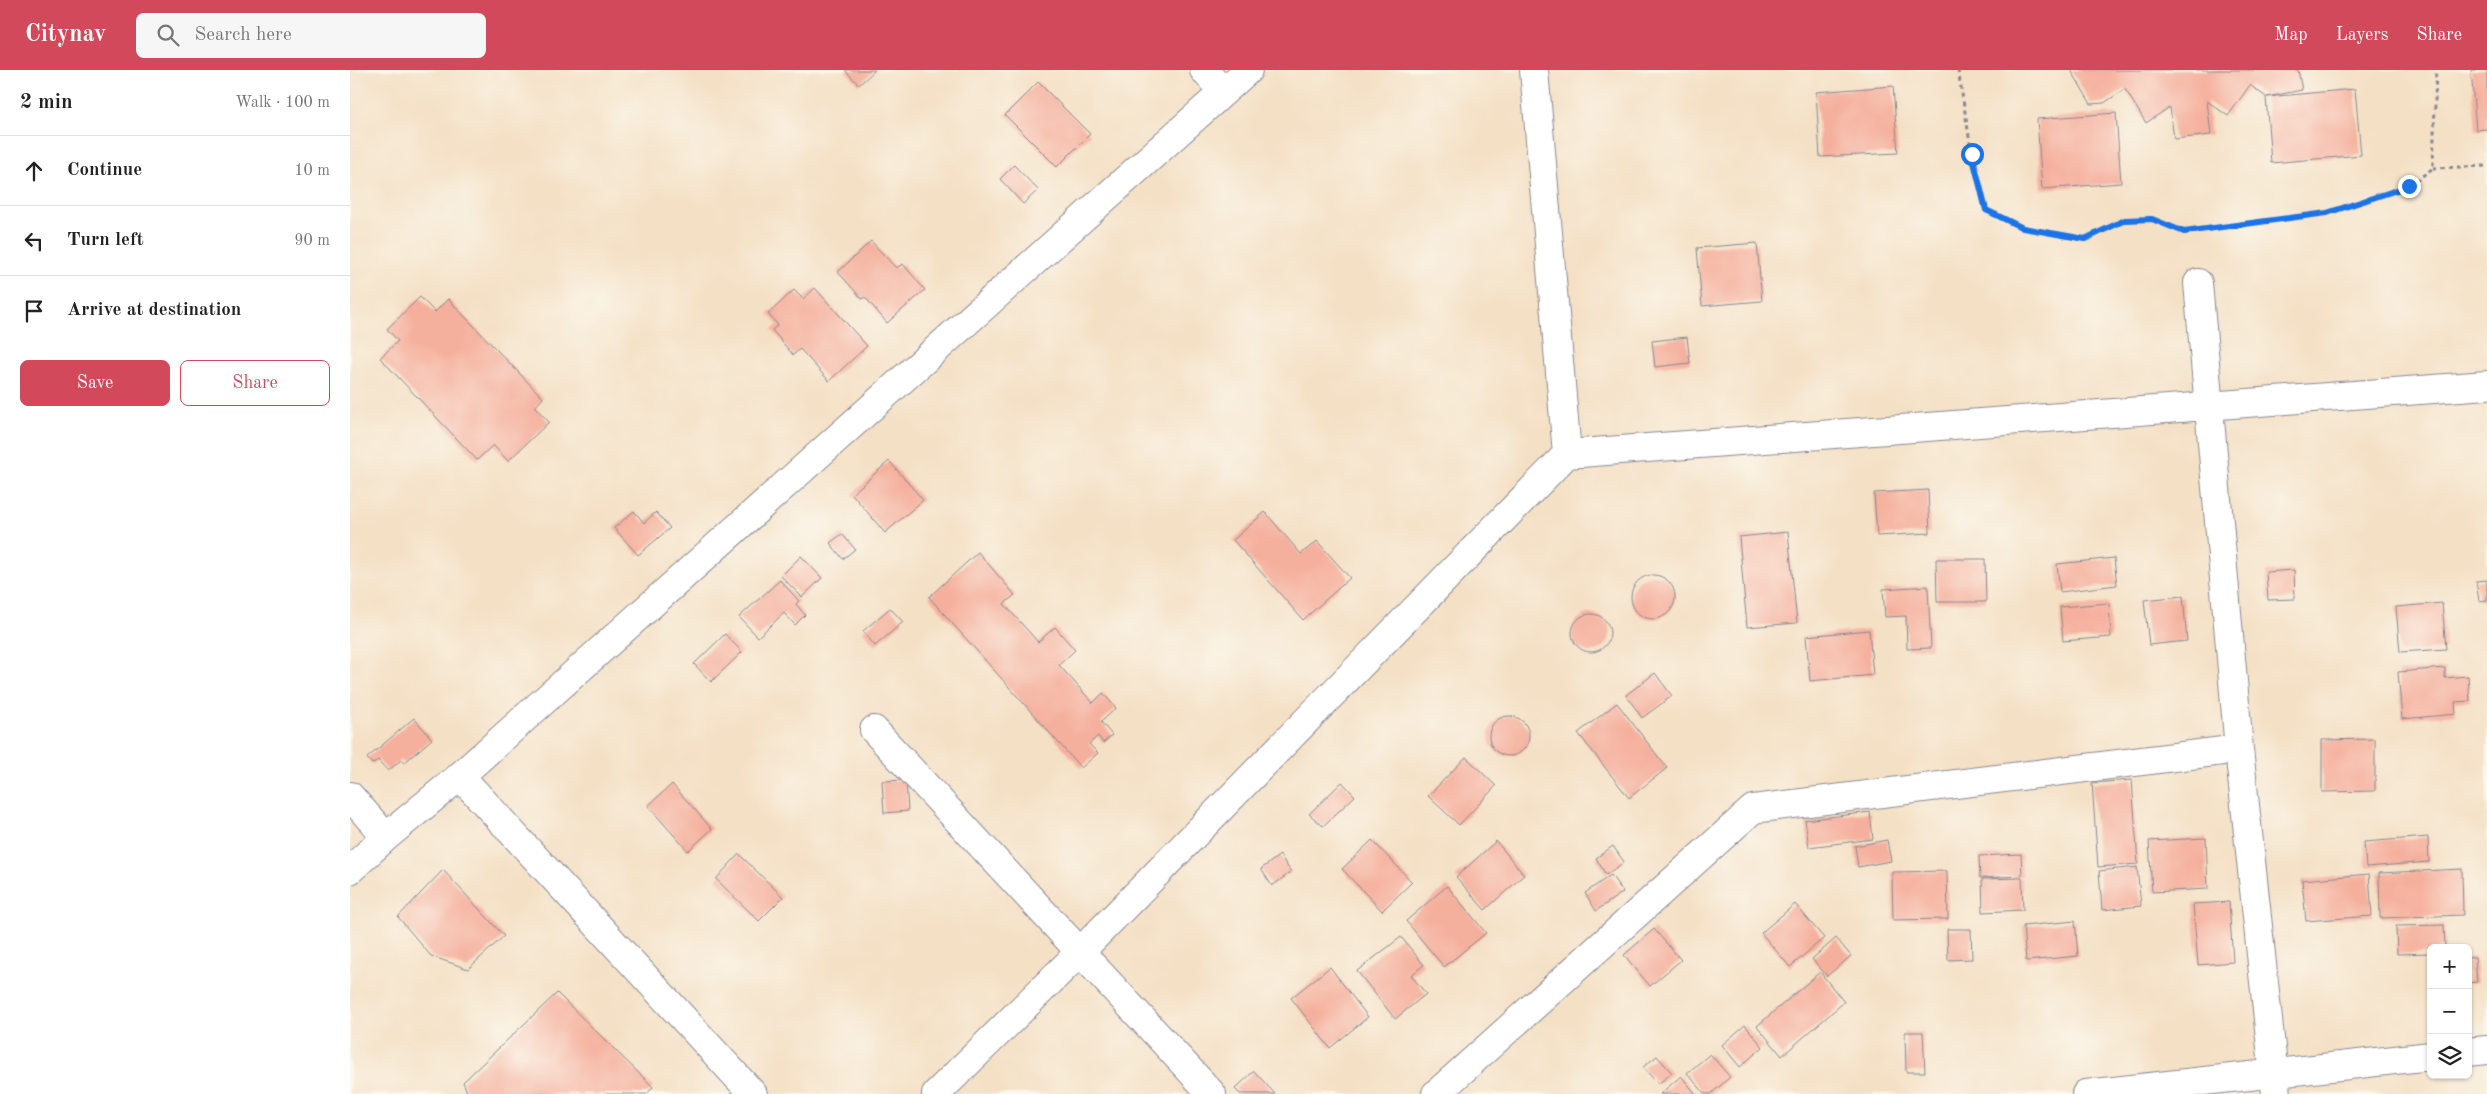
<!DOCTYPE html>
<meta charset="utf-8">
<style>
body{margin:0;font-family:"Old Standard TT",serif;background:#f6f6f6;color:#222}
.controls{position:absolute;right:15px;bottom:15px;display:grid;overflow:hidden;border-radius:8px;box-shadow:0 1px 4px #0004}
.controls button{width:45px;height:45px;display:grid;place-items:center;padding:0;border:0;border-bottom:1px solid #e0e0e0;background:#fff;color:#222;font:25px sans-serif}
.stop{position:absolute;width:15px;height:15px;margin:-11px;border:4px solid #1a73e8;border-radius:50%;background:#fff}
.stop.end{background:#1a73e8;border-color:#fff;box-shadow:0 1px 5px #0008}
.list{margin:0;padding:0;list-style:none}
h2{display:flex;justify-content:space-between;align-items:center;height:65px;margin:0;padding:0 20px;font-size:21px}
h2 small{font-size:16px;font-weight:400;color:#767676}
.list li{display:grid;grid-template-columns:32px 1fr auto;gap:15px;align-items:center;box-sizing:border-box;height:70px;padding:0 20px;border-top:1px solid #e0e0e0}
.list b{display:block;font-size:19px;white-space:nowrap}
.list em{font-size:16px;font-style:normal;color:#767676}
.actions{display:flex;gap:10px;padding:15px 20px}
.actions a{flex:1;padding:11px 0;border:1px solid #d1495b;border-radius:8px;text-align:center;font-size:18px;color:#d1495b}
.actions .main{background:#d1495b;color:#fff}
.icon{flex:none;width:28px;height:28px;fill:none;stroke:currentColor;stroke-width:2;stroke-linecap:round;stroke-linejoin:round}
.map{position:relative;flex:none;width:2137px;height:1024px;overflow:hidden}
header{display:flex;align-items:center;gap:30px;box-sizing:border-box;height:70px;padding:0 25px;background:#d1495b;color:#fff}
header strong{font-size:24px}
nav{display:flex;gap:28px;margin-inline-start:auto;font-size:18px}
.search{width:350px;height:45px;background:#f6f6f6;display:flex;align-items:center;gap:12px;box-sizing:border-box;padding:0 18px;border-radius:8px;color:#767676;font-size:19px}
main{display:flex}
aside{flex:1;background:#fff}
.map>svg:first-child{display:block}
.building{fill:#f5b09d}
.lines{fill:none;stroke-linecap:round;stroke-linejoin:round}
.minor-casing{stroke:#888892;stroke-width:30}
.path{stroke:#888892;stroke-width:3;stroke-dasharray:4 4;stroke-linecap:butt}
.minor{stroke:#fff;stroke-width:28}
.route{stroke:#1a73e8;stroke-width:6}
</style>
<header>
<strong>Citynav</strong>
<div class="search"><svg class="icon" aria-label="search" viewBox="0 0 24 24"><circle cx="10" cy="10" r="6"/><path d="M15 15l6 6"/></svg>Search here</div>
<nav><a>Map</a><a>Layers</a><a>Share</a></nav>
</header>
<main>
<aside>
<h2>2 min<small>Walk · 100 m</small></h2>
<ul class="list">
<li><svg class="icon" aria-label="ahead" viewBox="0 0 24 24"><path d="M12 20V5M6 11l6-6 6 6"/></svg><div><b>Continue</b></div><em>10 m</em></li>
<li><svg class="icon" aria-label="left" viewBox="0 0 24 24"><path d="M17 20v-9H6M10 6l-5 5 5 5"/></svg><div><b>Turn left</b></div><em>90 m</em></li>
<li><svg class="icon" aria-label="arrive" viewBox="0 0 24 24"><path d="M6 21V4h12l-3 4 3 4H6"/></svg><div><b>Arrive at destination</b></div></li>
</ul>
<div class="actions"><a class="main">Save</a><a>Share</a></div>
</aside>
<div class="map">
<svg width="2137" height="1024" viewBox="0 0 2137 1024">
<rect width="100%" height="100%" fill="#fbf7ec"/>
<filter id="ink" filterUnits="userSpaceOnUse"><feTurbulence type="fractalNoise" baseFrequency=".02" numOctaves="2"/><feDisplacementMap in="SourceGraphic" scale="10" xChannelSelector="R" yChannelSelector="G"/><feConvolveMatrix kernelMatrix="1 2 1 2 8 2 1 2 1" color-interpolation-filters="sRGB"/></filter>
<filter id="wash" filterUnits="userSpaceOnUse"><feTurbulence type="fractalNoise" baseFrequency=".0096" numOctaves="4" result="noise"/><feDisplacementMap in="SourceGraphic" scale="20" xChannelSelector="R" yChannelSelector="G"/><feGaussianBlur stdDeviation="1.12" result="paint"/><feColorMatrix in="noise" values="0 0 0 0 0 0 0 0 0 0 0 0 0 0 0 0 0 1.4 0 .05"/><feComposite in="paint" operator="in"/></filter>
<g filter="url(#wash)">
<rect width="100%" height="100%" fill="#f4e0c5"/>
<g id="blocks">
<path class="building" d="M 495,0 L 525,0 L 509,15 Z
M 1721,0 L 1948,0 L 1952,20 L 1917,27 L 2005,19 L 2011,85 L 1921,93 L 1916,27 L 1900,15 L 1878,46 L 1857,31 L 1861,65 L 1824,69 L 1820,37 L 1796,53 L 1775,19 L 1754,33 L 1741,34 Z
M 2121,0 L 2137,0 L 2137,59 L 2126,60 Z
M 688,12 L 740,64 L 707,97 L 655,45 Z
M 1543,16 L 1548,83 L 1470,87 L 1466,22 Z
M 1766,43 L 1771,113 L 1692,119 L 1687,49 Z
M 664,95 L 688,120 L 673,134 L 650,109 Z
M 521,171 L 546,198 L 553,194 L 575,220 L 537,253 L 515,227 L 512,229 L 488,202 Z
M 1407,173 L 1412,231 L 1352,236 L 1347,178 Z
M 465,218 L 517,276 L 479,311 L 450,279 L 443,285 L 422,260 L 428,255 L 418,244 L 444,220 L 453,229 Z
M 70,227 L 85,242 L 98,229 L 193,328 L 185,337 L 199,352 L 158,391 L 143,375 L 127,390 L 30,288 L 48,271 L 37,259 Z
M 1337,267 L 1340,293 L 1305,297 L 1302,271 Z
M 539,391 L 573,430 L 535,463 L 502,424 Z
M 1578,420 L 1580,463 L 1527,466 L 1524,423 Z
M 284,441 L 294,453 L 306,442 L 320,458 L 288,485 L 264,458 Z
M 915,442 L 951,484 L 967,471 L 1000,508 L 953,550 L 883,470 Z
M 1438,462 L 1447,553 L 1397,557 L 1389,467 Z
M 492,464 L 505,479 L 493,489 L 480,473 Z
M 628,482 L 665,525 L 654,534 L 688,572 L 705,557 L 725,580 L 709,595 L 743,633 L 753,623 L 766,638 L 751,652 L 762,665 L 753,673 L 748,666 L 739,674 L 748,683 L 731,698 L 579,527 Z
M 451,486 L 472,508 L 452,527 L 431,506 Z
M 1764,488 L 1767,515 L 1710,522 L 1707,494 Z
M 1586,489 L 1635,489 L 1636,532 L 1587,532 Z
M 1944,500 L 1945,529 L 1918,530 L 1916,502 Z
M1281 527a22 22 0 1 1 44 0a22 22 0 1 1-44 0Z
M 430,510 L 449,531 L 446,534 L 455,545 L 445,555 L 434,543 L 408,567 L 389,547 Z
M 2137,510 L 2137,530 L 2129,531 L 2126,511 Z
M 1578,516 L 1581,578 L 1557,579 L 1556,546 L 1535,547 L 1533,519 Z
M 1833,526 L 1837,571 L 1799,575 L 1794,530 Z
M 1759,533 L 1761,567 L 1713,571 L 1710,537 Z
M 2092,533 L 2096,579 L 2050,582 L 2046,537 Z
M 540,538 L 553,552 L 525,576 L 513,561 Z
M1222 563a19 19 0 1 1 38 0a19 19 0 1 1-38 0Z
M 1519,560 L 1523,605 L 1460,611 L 1456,566 Z
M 375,564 L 392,582 L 361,612 L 344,594 Z
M 2095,598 L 2095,608 L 2118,606 L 2120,631 L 2105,632 L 2106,644 L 2052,649 L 2048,602 Z
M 1305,603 L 1322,626 L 1292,648 L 1276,625 Z
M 1267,633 L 1317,698 L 1279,728 L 1228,663 Z
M1139 666a20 20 0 1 1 40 0a20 20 0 1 1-40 0Z
M 64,648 L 82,669 L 54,693 L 51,690 L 38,701 L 28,690 L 22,694 L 17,688 Z
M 2025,669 L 2025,721 L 1972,722 L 1972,670 Z
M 1116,687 L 1146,716 L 1109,755 L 1078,726 Z
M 556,710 L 558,741 L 534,743 L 532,711 Z
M 1782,710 L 1788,794 L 1748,797 L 1742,713 Z
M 992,712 L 1005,726 L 973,756 L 959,744 Z
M 322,714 L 362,759 L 338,781 L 298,736 Z
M 1520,742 L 1523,769 L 1459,777 L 1455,750 Z
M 2078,767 L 2079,792 L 2016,797 L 2014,772 Z
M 1856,768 L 1858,819 L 1802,822 L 1799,771 Z
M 1022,770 L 1062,812 L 1032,841 L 992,799 Z
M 1537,770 L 1541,791 L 1508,797 L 1505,776 Z
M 1146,771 L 1174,805 L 1135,840 L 1106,807 Z
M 1263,776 L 1274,792 L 1256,805 L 1246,788 Z
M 389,784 L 433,827 L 409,851 L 366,809 Z
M 1671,784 L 1672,806 L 1630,808 L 1629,786 Z
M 930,785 L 941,802 L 922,816 L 911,799 Z
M 1787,797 L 1791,836 L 1752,840 L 1749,801 Z
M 2112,799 L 2113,845 L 2030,848 L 2029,803 Z
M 93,800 L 154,866 L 118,899 L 81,886 L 48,847 Z
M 1597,801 L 1598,849 L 1543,850 L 1542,802 Z
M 2019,804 L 2022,846 L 1956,851 L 1952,810 Z
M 1261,805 L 1273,822 L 1246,841 L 1235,823 Z
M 1672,808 L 1673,840 L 1633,842 L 1632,809 Z
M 1097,816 L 1136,863 L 1094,897 L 1056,851 Z
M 1879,832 L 1883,892 L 1848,895 L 1843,834 Z
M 1445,834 L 1474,868 L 1440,897 L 1411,863 Z
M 1725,851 L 1728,886 L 1676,891 L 1673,856 Z
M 2094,855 L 2095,878 L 2081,878 L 2081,883 L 2047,884 L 2046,856 Z
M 1304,859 L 1331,890 L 1300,916 L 1274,885 Z
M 1597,859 L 1621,859 L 1622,889 L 1598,890 Z
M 1051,867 L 1074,895 L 1061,905 L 1076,924 L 1045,949 L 1007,901 Z
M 1486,868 L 1501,886 L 1477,906 L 1462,889 Z
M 2125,887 L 2127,912 L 2118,913 L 2118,888 Z
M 980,897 L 1018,947 L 980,978 L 941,928 Z
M 1470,902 L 1494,932 L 1432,986 L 1407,956 Z
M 207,923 L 303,1017 L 297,1024 L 118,1024 L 113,1012 Z
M 1395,955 L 1413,977 L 1390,997 L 1372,975 Z
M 1555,962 L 1573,962 L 1575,1002 L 1556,1002 Z
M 1360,984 L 1380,1007 L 1361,1024 L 1355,1024 L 1337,1003 Z
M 1307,986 L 1322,1003 L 1308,1014 L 1293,997 Z
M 904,1001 L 925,1024 L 890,1024 L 885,1019 Z
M 1331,1006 L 1346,1024 L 1310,1024 Z"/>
</g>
</g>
<g filter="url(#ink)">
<use href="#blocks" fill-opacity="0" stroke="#888892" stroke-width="1"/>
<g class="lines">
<defs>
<path id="minor" d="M 854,0 L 873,22
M 1184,0 L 1217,384
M 1848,213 L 1889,679 L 1926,1024
M 524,660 L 862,1024
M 110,706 L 403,1024
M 0,726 L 36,767
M 0,800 L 36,767 L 110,706 L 898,0
M 2118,982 L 2137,980
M 586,1024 L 730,882 L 1217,384 L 2137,315
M 1086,1024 L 1403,739 L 1889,679
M 1736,1024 L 2081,986"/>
</defs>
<use href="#minor" class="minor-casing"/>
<path class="path" d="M 1608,0 L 1622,84 L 1636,140 L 1673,158 L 1735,169 L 1775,150 L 1802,149 L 1834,162 L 1977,143 L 2059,116 L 2083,98 L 2086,0
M 2083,98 L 2137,96"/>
<use href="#minor" class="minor"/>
</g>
</g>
<g class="lines" filter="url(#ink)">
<path class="route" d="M 1622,84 L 1636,140 L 1673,158 L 1735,169 L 1775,150 L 1802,149 L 1834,162 L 1977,143 L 2059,116"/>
</g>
</svg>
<div class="controls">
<button>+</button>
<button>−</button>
<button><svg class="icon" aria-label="layers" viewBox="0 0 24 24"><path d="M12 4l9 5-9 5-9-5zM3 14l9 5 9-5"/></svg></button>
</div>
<div class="stop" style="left:1622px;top:84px"></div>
<div class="stop end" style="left:2059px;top:116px"></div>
</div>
</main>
